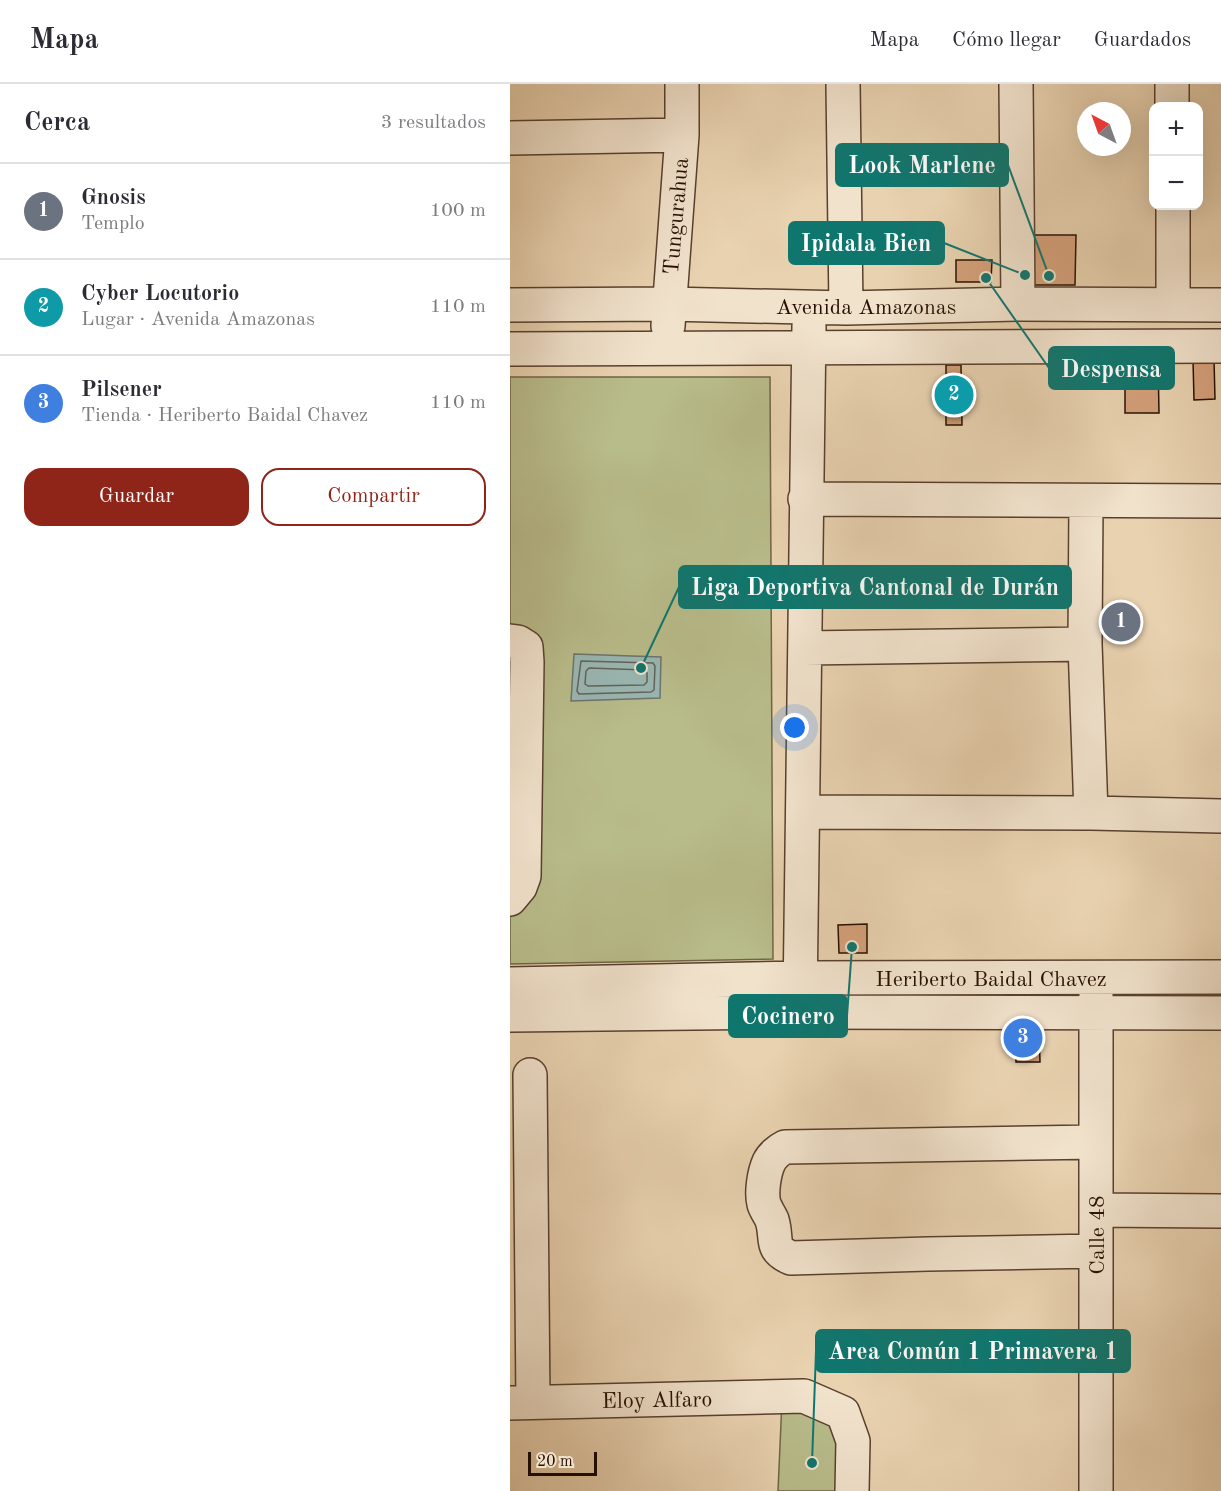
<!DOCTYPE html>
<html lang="es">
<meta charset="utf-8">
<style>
body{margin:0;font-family:"Old Standard TT",serif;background:#f2f2f3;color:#2b2b33}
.controls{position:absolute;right:18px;top:18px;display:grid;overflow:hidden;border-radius:12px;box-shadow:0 6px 24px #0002}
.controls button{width:54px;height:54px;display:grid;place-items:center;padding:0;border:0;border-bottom:2px solid #e1e1e2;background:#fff;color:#2b2b33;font:30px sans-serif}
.compass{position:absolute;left:567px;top:18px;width:54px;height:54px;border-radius:50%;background:#fff;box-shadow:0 6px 24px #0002;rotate:319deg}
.scale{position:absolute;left:18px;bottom:15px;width:69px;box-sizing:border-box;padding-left:6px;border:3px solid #271002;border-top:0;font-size:16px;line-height:21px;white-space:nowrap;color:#271002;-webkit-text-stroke:4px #f1e2cc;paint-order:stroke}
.you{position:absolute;left:285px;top:644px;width:21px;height:21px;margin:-15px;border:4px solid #fff;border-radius:50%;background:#1a73e8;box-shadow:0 0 0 9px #1a73e833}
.badge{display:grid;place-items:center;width:39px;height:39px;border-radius:50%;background:#8f2418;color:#fff;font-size:20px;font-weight:700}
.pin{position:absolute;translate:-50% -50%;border:3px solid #fff;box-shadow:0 2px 6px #0006}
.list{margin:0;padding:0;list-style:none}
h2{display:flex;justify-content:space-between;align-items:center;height:78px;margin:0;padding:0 24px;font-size:26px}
h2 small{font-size:20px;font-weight:400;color:#7c7c81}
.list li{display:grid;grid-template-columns:39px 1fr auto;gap:18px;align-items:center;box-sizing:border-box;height:96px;padding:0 24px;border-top:2px solid #e1e1e2}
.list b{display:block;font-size:22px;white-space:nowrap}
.list p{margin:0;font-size:20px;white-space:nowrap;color:#7c7c81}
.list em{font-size:20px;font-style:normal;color:#7c7c81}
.actions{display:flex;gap:12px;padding:18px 24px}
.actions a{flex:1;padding:14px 0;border:2px solid #8f2418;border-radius:18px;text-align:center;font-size:21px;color:#8f2418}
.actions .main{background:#8f2418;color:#fff}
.map{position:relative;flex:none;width:711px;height:1407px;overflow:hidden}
header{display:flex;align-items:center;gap:36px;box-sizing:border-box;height:84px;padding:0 30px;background:#fff;border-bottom:2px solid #e1e1e2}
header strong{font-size:28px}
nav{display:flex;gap:33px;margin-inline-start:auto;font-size:21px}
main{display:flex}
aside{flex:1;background:#fff}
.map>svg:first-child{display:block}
.green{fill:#b8bb8a;stroke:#706646;stroke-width:1.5}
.water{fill:#99b6b2;stroke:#6b746c;stroke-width:1.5}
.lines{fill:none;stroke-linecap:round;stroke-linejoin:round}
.shore{stroke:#60635a;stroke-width:1.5}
.building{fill:#d4a07a;stroke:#271002;stroke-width:1.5}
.minor-casing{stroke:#58402e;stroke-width:36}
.minor{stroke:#f1e2cc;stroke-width:33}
.labels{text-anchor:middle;stroke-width:4.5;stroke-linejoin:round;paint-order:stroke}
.street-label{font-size:22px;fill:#271002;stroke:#f1e2cc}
.leader{fill:none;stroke:#0f766e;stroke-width:2}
.callout-dot{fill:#0f766e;stroke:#f1e2cc;stroke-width:2}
.callout{fill:#0f766e;stroke:#0f766e;stroke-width:2}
.callout-label{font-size:24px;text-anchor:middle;font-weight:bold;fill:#fff}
</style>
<header>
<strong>Mapa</strong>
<nav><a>Mapa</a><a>Cómo llegar</a><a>Guardados</a></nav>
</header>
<main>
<aside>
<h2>Cerca<small>3 resultados</small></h2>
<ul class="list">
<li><span class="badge" style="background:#6b7280">1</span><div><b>Gnosis</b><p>Templo</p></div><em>100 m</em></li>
<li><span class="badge" style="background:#0f9aa8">2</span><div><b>Cyber Locutorio</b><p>Lugar · Avenida Amazonas</p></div><em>110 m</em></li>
<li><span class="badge" style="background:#3f7fe0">3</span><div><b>Pilsener</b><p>Tienda · Heriberto Baidal Chavez</p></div><em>110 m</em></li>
</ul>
<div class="actions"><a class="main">Guardar</a><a>Compartir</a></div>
</aside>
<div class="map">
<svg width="711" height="1407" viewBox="0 0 711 1407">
<rect width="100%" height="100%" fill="#e9d2b0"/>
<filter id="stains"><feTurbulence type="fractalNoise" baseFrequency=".00333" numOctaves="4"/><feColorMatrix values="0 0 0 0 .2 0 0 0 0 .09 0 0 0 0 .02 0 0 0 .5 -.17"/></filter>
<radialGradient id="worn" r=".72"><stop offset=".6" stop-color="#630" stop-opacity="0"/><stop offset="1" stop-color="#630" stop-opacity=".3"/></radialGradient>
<path class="green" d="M 0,293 L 260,293 L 263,875 L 0,880 Z
M 272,1316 L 333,1329 L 337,1407 L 268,1407 Z"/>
<path class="water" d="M 64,570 L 151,573 L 150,614 L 61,617 Z"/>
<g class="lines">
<path class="shore" d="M 71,577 L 143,579 L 145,582 L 144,606 L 141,608 L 69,610 L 67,607 Z
M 79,584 L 135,586 L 137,589 L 137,598 L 134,601 L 78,602 L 75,600 L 76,587 Z"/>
</g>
<path class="building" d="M 520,151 L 566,151 L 565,201 L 520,201 Z
M 446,176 L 482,176 L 481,198 L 446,198 Z
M 704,275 L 705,315 L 684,316 L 683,276 Z
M 615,276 L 648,276 L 649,329 L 615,329 Z
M 436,281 L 451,281 L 452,341 L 436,341 Z
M 357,840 L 357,869 L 329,869 L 328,841 Z
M 529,947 L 530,978 L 506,978 L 505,948 Z"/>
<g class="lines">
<defs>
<path id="minor" d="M 333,0 L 336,224
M 506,0 L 508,220
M 662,0 L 662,22
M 0,54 L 172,51
M 663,122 L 663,220
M 0,221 L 158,220 L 336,224 L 508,220 L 711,221
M 158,242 L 172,51 L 172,0
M 0,265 L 711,262
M 295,415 L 711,417
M 576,418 L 575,560 L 581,729
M 0,557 L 8,558 L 16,563 L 17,578 L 14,792 L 10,803 L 0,815
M 295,564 L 575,560
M 293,728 L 581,729 L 711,732
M 0,900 L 291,894 L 711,893
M 586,905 L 586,1407
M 290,917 L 299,242
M 0,931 L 290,928 L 711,929
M 20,991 L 23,1318
M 585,1058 L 275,1063 C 269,1066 262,1072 259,1078 C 254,1089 251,1109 254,1120 C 256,1126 260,1131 262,1136 C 268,1155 259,1165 281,1174 L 418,1170 L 586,1167
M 586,1126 L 711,1127
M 0,1319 L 294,1312 L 333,1329 L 343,1357 L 342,1407"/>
</defs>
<use href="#minor" class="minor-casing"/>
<use href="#minor" class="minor"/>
</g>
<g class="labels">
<g class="street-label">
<text transform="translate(165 132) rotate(-85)" y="8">Tungurahua</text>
<text x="356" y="230">Avenida Amazonas</text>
<text x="481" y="902">Heriberto Baidal Chavez</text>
<text transform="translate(586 1151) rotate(-90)" y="8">Calle 48</text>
<text transform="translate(147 1315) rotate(-1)" y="8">Eloy Alfaro</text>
</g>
</g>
<path class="leader" d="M539 192L498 81M515 191L434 159M476 194L539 284M131 584L169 503M342 863L337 932M302 1379L306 1267"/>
<g class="callout-dot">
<circle cx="539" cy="192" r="6"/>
<circle cx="515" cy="191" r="6"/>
<circle cx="476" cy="194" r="6"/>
<circle cx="131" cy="584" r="6"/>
<circle cx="342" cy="863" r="6"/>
<circle cx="302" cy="1379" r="6"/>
</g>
<g class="callout">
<rect x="326" y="60" width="172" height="42" rx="6"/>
<rect x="279" y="138" width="155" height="42" rx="6"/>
<rect x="539" y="263" width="125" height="42" rx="6"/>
<rect x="169" y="482" width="392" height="42" rx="6"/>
<rect x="219" y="911" width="118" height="42" rx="6"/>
<rect x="306" y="1246" width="314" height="42" rx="6"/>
</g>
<g class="callout-label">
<text x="412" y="89">Look Marlene</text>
<text x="356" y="167">Ipidala Bien</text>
<text x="601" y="293">Despensa</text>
<text x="365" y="511">Liga Deportiva Cantonal de Durán</text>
<text x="278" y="940">Cocinero</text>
<text x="463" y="1275">Area Común 1 Primavera 1</text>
</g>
<rect width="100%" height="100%" filter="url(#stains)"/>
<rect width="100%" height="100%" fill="url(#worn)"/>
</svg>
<div class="controls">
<button>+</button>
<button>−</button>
</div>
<svg class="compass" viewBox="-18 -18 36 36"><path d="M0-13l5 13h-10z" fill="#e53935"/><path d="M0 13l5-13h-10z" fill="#7c7c81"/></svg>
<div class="scale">20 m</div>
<div class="you"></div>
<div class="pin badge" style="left:611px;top:538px;background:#6b7280">1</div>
<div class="pin badge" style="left:444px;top:311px;background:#0f9aa8">2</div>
<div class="pin badge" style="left:513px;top:954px;background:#3f7fe0">3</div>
</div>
</main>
